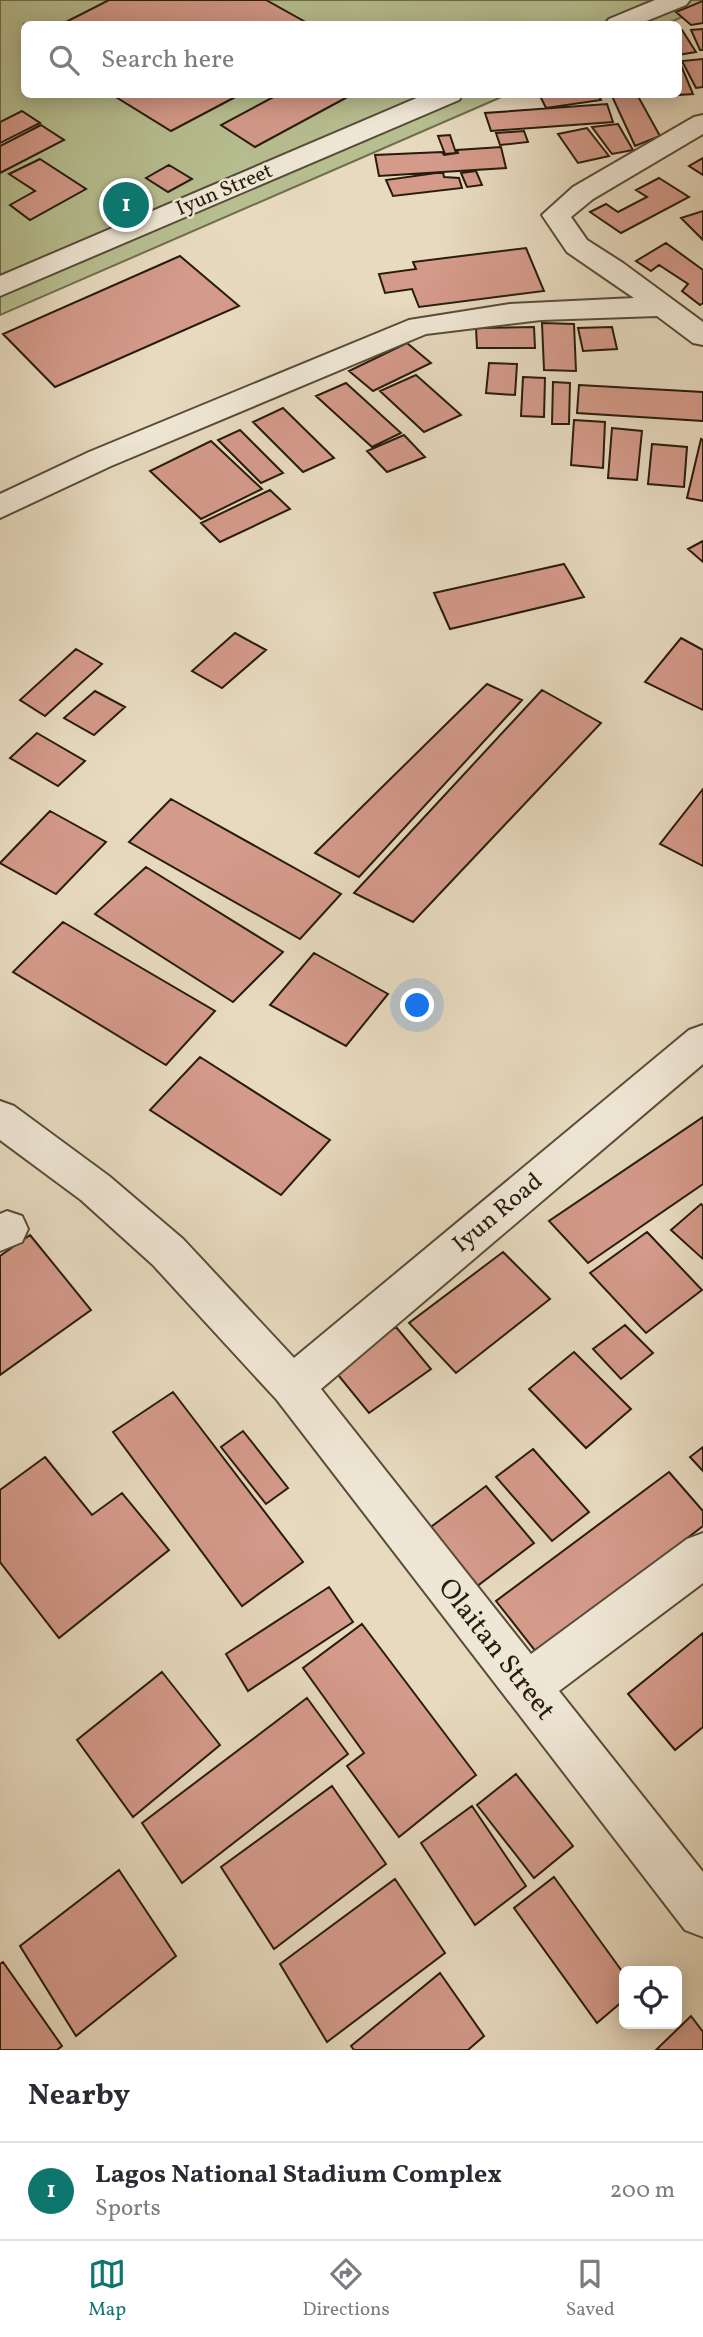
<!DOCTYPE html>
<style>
body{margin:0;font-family:Vollkorn,serif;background:#f2f2f3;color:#2b2b33}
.controls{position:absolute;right:21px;bottom:21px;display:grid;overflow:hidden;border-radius:10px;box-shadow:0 4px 18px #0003}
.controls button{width:63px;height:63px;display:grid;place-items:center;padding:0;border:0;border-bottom:2px solid #e1e1e2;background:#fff;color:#2b2b33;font:35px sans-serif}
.you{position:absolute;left:418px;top:1006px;width:24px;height:24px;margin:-18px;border:5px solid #fff;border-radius:50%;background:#1a73e8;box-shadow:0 0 0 10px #1a73e833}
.badge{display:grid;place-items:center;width:46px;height:46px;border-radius:50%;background:#0f766e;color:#fff;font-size:23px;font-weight:700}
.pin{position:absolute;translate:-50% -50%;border:4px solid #fff;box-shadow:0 2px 7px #0006}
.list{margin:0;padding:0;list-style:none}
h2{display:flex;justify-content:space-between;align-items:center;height:91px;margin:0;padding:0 28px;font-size:30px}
h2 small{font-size:23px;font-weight:400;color:#7c7c81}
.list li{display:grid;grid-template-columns:46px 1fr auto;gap:21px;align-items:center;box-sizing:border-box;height:98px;padding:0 28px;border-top:2px solid #e1e1e2}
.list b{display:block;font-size:26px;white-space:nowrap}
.list p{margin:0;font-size:23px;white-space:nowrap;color:#7c7c81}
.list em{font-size:23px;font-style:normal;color:#7c7c81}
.icon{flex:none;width:38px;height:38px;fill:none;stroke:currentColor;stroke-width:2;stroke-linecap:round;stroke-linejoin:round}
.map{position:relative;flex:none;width:703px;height:2050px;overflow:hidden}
.search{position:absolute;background:#fff;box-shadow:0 4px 18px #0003;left:21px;right:21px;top:21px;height:77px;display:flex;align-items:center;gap:18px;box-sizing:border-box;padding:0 24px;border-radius:10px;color:#7c7c81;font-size:26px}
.sheet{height:189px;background:#fff}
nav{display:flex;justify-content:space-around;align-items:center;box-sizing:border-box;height:98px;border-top:2px solid #e1e1e2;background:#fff;font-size:19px;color:#7c7c81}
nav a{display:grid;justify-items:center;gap:4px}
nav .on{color:#0f766e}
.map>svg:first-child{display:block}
.green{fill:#b7bf91;stroke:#706e4e;stroke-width:2}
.building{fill:#d49a8a;stroke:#281c0c;stroke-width:2}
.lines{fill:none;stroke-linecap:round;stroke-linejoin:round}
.minor-casing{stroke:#584c39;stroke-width:4}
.minor{fill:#efe7d5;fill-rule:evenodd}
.labels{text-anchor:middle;stroke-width:5;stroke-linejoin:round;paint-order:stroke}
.far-street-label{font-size:21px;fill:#281c0c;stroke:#efe7d5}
.street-label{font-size:24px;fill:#281c0c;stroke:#efe7d5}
.near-street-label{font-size:28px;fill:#281c0c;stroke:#efe7d5}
</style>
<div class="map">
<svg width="703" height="2050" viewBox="0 0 703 2050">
<rect width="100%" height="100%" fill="#e7dabf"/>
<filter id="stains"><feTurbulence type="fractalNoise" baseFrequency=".00286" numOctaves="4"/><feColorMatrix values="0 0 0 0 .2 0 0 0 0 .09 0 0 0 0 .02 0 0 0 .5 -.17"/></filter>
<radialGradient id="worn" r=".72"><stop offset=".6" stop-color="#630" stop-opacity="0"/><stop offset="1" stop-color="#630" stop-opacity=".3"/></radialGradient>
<path class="green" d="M 0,0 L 703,0 L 703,8 L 666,24 L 24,24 L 24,94 L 506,95 L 0,315 Z"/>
<path class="building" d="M 109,0 L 266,0 L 309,24 L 62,24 Z
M 703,1 L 703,23 L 691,25 L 676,12 Z
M 703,29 L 703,50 L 700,50 L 691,30 Z
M 678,30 L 682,30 L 696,52 L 678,55 Z
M 678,58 L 693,94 L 663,96 L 678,94 Z
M 703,59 L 703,87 L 696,88 L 682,61 Z
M 111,94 L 241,94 L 171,131 Z
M 279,94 L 353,94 L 255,147 L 221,125 Z
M 539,94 L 598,94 L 601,100 L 546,108 Z
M 611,94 L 635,94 L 639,98 L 660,136 L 635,146 Z
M 607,104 L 613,122 L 491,131 L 485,113 Z
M 22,111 L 40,123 L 0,143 L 0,122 Z
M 618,124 L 633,150 L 612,154 L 592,127 Z
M 41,125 L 64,140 L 0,173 L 0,146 Z
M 587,128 L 609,156 L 578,163 L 558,134 Z
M 524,131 L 528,142 L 500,145 L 496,133 Z
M 450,135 L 456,153 L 445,154 L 438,136 Z
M 501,147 L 506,168 L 379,176 L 375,155 L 442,152 L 444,155 L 458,153 L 457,150 Z
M 703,158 L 703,175 L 689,166 Z
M 40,159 L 86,189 L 30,220 L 10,205 L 35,191 L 9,174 Z
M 169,165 L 192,179 L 168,192 L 146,178 Z
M 476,171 L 482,185 L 467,187 L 461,173 Z
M 443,172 L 444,177 L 459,178 L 462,188 L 393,196 L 386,180 Z
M 659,178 L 689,197 L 621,233 L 590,212 L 606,204 L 618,212 L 647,197 L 636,190 Z
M 703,211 L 703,240 L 681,218 Z
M 666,243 L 703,270 L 703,303 L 700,305 L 682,291 L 688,284 L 659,265 L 651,271 L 636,261 Z
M 526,248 L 544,291 L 419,307 L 412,289 L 385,293 L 379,274 L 416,269 L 413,262 Z
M 180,256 L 239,306 L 55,387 L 3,334 Z
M 542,323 L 574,324 L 576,371 L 544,370 Z
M 534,327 L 535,348 L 477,348 L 476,328 Z
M 612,327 L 617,349 L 583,351 L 578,328 Z
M 407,343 L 431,363 L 373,391 L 349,371 Z
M 489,363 L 517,364 L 515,395 L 486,393 Z
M 416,375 L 461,415 L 424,432 L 380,391 Z
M 523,377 L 545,378 L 544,417 L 521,416 Z
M 553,382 L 570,383 L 569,424 L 552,424 Z
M 346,383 L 401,433 L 372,447 L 316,396 Z
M 579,385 L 703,392 L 703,421 L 577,413 Z
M 283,408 L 334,458 L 303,472 L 253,422 Z
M 574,420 L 605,422 L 603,468 L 571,465 Z
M 612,428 L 642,431 L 637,480 L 608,478 Z
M 240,430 L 283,473 L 261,483 L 218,440 Z
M 404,435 L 425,457 L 387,472 L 367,451 Z
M 701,439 L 703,440 L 703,501 L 687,498 Z
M 211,441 L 262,489 L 201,519 L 150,471 Z
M 652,444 L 687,447 L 684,487 L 648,484 Z
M 270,490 L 290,509 L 220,542 L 201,523 Z
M 703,541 L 703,562 L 688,549 Z
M 564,564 L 584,597 L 450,629 L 434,593 Z
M 235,633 L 266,650 L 222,688 L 192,671 Z
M 681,638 L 703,650 L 703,710 L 645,682 Z
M 76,649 L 102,664 L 45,716 L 20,700 Z
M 487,684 L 522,700 L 359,877 L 315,853 Z
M 542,690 L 601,723 L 413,922 L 354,893 Z
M 95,691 L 125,707 L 94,735 L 64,718 Z
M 37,733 L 85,761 L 58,786 L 10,758 Z
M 703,789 L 703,866 L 660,844 Z
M 171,799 L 341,894 L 300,939 L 129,842 Z
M 50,811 L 106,842 L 56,894 L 0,863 Z
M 146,867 L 283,952 L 233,1002 L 95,914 Z
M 63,922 L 215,1011 L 166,1065 L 13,972 Z
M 314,953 L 388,994 L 346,1046 L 270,1005 Z
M 200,1057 L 330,1140 L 281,1195 L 150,1110 Z
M 703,1117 L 703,1184 L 588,1263 L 549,1221 Z
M 701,1204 L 703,1206 L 703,1259 L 671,1230 Z
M 647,1232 L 702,1290 L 646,1333 L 590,1273 Z
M 30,1235 L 91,1310 L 0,1375 L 0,1256 Z
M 503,1252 L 550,1299 L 456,1373 L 409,1323 Z
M 625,1325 L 653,1353 L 621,1379 L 593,1349 Z
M 396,1327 L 431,1369 L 369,1413 L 334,1370 Z
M 574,1352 L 631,1409 L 586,1448 L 529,1389 Z
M 173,1392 L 303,1562 L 242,1606 L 113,1432 Z
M 243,1431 L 288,1488 L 266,1504 L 221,1447 Z
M 703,1447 L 703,1471 L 690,1457 Z
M 533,1449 L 589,1512 L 552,1541 L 496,1477 Z
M 45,1457 L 92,1515 L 122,1493 L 169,1550 L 59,1638 L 0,1562 L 0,1490 Z
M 669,1472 L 703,1511 L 703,1526 L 537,1653 L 496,1601 Z
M 486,1486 L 534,1543 L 468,1593 L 420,1535 Z
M 329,1587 L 353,1622 L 248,1691 L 226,1654 Z
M 362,1624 L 476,1775 L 399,1837 L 347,1766 L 364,1753 L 303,1668 Z
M 703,1633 L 703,1727 L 675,1750 L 628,1694 Z
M 162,1672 L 220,1745 L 133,1817 L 77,1740 Z
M 307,1698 L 348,1754 L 182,1883 L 142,1823 Z
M 516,1774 L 573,1846 L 534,1878 L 477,1805 Z
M 332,1786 L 386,1864 L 274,1949 L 221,1867 Z
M 472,1806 L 526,1886 L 475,1925 L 421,1843 Z
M 119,1870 L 176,1956 L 76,2036 L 20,1946 Z
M 554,1877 L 624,1974 L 624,2000 L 597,2023 L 514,1908 Z
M 395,1879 L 445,1953 L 327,2042 L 280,1964 Z
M 3,1962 L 62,2046 L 57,2050 L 0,2050 L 0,1964 Z
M 440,1973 L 484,2036 L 468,2050 L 354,2050 L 351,2046 Z
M 691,2016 L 703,2032 L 703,2050 L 656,2050 Z"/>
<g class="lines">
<defs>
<path id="minor" d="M 655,0 L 690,0 L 686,5 L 639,24 L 605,24 L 609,19 Z
M 426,94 L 463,94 L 459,100 L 0,296 L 0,276 Z
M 703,115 L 703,134 L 593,199 L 571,217 L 587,240 L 623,263 L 703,322 L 703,345 L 693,343 L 657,316 L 541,320 L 426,334 L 111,466 L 0,518 L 0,494 L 89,452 L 409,320 L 510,304 L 634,298 L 567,252 L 542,215 L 573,187 L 694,117 Z
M 703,1025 L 703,1064 L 321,1389 L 531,1654 L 687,1539 L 703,1533 L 703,1583 L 559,1691 L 703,1872 L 703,1937 L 685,1930 L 277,1400 L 153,1265 L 81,1200 L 0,1140 L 0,1101 L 14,1106 L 109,1176 L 183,1239 L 294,1358 L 689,1030 Z
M 7,1211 L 22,1216 L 28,1229 L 22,1242 L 0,1251 L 0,1214 Z"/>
</defs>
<use href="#minor" class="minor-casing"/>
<use href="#minor" class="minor"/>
</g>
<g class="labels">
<g class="far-street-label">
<text transform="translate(224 189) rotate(-23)" y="7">Iyun Street</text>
</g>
<g class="street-label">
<text transform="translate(497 1212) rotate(-40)" y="8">Iyun Road</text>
</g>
<g class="near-street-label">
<text transform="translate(498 1648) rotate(52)" y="10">Olaitan Street</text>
</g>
</g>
<rect width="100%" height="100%" filter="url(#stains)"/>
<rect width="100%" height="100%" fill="url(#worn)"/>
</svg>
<div class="controls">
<button><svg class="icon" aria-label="locate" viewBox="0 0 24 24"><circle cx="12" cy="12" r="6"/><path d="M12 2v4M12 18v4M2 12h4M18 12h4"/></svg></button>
</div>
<div class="you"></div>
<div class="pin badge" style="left:126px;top:205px">1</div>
<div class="search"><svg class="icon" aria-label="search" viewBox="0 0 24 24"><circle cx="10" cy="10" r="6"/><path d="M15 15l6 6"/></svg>Search here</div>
</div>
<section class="sheet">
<h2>Nearby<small></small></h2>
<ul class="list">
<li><span class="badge">1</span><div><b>Lagos National Stadium Complex</b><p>Sports</p></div><em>200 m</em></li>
</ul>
</section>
<nav>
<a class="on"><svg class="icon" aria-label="map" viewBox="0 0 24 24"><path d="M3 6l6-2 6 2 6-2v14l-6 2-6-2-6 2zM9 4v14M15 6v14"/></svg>Map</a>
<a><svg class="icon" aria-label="directions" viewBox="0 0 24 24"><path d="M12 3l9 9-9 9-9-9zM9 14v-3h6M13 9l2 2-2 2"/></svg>Directions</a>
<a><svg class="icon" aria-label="saved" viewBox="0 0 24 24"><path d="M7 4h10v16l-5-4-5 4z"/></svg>Saved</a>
</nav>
